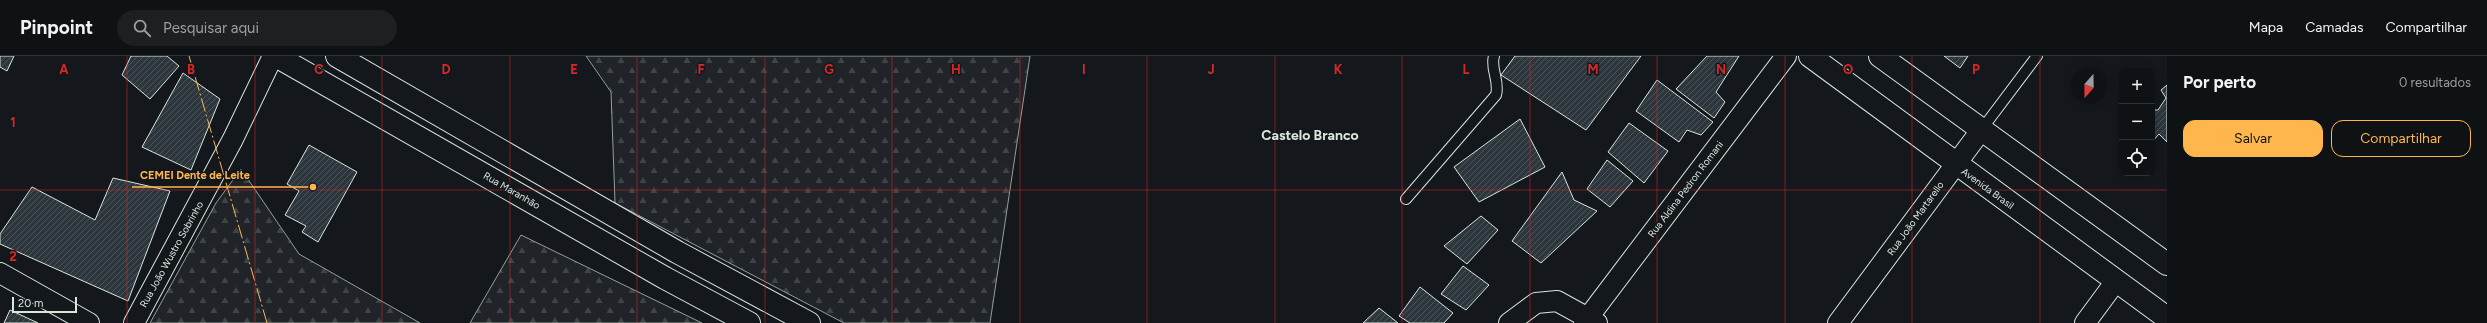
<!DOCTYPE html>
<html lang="pt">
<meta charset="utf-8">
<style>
body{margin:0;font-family:Figtree,sans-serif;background:#1d2022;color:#f1f3f6}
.controls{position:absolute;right:12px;top:12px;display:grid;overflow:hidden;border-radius:8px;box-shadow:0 2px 10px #0003}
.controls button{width:36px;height:36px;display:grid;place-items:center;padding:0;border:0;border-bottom:1px solid #2f3234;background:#0f1215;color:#f1f3f6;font:20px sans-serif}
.compass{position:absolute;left:2071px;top:12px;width:36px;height:36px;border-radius:50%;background:#0f1215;box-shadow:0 2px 10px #0003;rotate:200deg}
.scale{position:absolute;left:12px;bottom:10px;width:65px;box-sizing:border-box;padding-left:4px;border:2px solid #d8e6dc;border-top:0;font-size:11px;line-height:14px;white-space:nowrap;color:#d8e6dc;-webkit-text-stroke:3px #14181c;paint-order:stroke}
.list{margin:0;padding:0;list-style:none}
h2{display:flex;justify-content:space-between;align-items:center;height:52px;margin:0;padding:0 16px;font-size:17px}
h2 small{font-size:13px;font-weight:400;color:#9b9ea0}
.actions{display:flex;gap:8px;padding:12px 16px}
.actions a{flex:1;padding:9px 0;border:1px solid #ffb74d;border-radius:12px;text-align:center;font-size:14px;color:#ffb74d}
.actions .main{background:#ffb74d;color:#111}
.icon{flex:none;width:22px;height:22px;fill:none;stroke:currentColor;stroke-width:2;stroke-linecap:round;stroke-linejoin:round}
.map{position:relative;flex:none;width:2167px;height:267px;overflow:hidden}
header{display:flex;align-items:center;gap:24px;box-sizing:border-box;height:56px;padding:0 20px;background:#0f1215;border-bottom:1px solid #2f3234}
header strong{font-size:19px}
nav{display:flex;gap:22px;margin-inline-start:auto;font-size:14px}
.search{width:280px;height:36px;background:#1d2022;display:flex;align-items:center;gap:10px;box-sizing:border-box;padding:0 14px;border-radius:22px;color:#9b9ea0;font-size:15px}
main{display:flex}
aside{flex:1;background:#0f1215}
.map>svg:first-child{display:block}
.forest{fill:url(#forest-firs);stroke:#939e99}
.building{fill:url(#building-hatch);stroke:#d8e6dc}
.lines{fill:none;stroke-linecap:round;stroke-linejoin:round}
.lane-casing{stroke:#d8e6dc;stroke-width:12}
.street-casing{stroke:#d8e6dc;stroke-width:22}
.secondary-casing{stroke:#d8e6dc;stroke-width:24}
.lane{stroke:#14181c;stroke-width:10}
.street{stroke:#14181c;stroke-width:20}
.secondary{stroke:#14181c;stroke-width:22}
.power{stroke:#ffb74d;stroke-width:1;stroke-dasharray:14 3 2 3;stroke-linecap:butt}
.grid{fill:none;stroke:#d62828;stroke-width:1;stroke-opacity:0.55}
.labels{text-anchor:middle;stroke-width:3;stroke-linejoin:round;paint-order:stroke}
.street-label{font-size:10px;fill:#d8e6dc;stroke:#14181c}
.district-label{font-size:14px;font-weight:bold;fill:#d8e6dc;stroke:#14181c}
.grid-label{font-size:13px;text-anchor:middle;font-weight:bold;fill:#d62828;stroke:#14181c;stroke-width:3;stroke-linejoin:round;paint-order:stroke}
.leader{fill:none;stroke:#ffb74d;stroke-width:1.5}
.callout-dot{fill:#ffb74d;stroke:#14181c;stroke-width:1.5}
.callout-label{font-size:11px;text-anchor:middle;font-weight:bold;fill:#ffb74d;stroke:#14181c;stroke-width:3;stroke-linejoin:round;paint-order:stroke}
</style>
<header>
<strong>Pinpoint</strong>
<div class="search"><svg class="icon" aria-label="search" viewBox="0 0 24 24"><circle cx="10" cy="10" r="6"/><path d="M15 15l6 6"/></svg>Pesquisar aqui</div>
<nav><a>Mapa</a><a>Camadas</a><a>Compartilhar</a></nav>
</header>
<main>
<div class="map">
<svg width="2167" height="267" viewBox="0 0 2167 267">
<defs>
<pattern id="forest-firs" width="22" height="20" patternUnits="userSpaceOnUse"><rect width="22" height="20" fill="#202428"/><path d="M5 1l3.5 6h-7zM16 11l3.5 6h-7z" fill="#404447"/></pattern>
<pattern id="building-hatch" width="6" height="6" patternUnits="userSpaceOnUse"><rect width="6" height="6" fill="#2c363c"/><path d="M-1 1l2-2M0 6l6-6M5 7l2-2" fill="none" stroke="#4a5358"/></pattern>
</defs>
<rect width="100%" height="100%" fill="#14181c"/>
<path class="forest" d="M 586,0 L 1030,0 L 990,267 L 844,267 L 615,147 L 611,36 Z
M 241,113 L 299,198 L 420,267 L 150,267 L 216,147 Z
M 521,179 L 702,267 L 470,267 Z"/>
<path class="building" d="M 0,0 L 14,0 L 7,15 L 0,11 Z
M 131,0 L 167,0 L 179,10 L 150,43 L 122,19 Z
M 1515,0 L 1641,0 L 1586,74 L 1501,19 Z
M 1707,0 L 1739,0 L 1716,36 L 1725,46 L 1714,62 L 1676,33 Z
M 1944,0 L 1968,0 L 1960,12 Z
M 183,17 L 220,43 L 191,114 L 142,91 Z
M 1657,24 L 1713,66 L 1701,79 L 1687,74 L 1679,86 L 1636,55 Z
M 2167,29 L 2167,86 L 2159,78 L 2152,86 L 2152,54 L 2158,54 L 2166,42 L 2161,34 Z
M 1520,63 L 1545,111 L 1479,146 L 1454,111 Z
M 1629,67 L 1668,95 L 1644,127 L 1608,96 Z
M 309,89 L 357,116 L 318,186 L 302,176 L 306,170 L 285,159 L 299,135 L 287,128 Z
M 1607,104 L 1633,125 L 1610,151 L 1587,133 Z
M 1562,116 L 1574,144 L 1597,155 L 1541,207 L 1512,185 Z
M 113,122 L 170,135 L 128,245 L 0,188 L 0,178 L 32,131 L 95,164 Z
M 1481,160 L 1498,174 L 1467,208 L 1444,190 Z
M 1463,210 L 1489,229 L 1466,254 L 1441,238 Z
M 1420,231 L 1453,257 L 1444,267 L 1410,267 L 1399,260 Z
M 1379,252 L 1398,267 L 1363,267 Z
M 10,254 L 38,267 L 4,267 Z"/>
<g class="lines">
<defs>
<path id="lane" d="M 1982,73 L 2037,0
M 1406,143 L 1496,39 C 1500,25 1490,13 1494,0"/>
<path id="street" d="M 0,217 L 89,267
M 134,267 L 233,83 L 273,0
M 1509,267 L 1536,247 L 1557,245 L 1597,267
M 1584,267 L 1786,0
M 1838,267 L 1982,73
M 2085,267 L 2116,225"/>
<path id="secondary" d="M 276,0 L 665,222 L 749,267
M 337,0 L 677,196 L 809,267
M 1810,0 L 2167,262
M 1880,0 L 2167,208"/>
</defs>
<use href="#lane" class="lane-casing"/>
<use href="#street" class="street-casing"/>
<use href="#secondary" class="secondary-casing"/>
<use href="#lane" class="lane"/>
<use href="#street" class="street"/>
<use href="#secondary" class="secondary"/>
<path class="power" d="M 189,0 L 267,267"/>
</g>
<path class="grid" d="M 127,0 L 127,267M 255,0 L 255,267M 382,0 L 382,267M 510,0 L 510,267M 637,0 L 637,267M 765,0 L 765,267M 892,0 L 892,267M 1020,0 L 1020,267M 1147,0 L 1147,267M 1275,0 L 1275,267M 1402,0 L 1402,267M 1530,0 L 1530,267M 1657,0 L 1657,267M 1785,0 L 1785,267M 1912,0 L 1912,267M 2040,0 L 2040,267M 0,134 L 2167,134"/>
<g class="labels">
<g class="street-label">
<text transform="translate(1988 132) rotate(36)" y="4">Avenida Brasil</text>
<text transform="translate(1685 133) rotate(-53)" y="4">Rua Aldina Pedron Romani</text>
<text transform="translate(512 134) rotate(30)" y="4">Rua Maranhão</text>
<text transform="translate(1915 162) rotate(-54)" y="4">Rua João Martarello</text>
<text transform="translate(171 198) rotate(-61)" y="4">Rua João Wustro Sobrinho</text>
</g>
<g class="district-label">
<text x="1310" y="84">Castelo Branco</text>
</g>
</g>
<g class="grid-label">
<text x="64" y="18">A</text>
<text x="191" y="18">B</text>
<text x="319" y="18">C</text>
<text x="446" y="18">D</text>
<text x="574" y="18">E</text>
<text x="701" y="18">F</text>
<text x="829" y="18">G</text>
<text x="956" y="18">H</text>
<text x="1084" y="18">I</text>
<text x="1211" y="18">J</text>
<text x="1338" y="18">K</text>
<text x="1466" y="18">L</text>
<text x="1593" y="18">M</text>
<text x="1721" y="18">N</text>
<text x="1848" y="18">O</text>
<text x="1976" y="18">P</text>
<text x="13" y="71">1</text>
<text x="13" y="205">2</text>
</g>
<path class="leader" d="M313 131L258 131H132"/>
<circle class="callout-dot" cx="313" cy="131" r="4"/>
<g class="callout-label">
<text x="195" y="123">CEMEI Dente de Leite</text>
</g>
</svg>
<div class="controls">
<button>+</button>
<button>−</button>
<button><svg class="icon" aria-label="locate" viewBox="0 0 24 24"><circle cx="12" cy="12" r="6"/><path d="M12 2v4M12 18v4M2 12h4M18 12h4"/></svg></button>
</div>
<svg class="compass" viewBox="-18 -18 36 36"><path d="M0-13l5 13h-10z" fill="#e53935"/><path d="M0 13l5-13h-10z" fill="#9b9ea0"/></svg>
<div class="scale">20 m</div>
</div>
<aside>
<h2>Por perto<small>0 resultados</small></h2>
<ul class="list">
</ul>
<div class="actions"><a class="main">Salvar</a><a>Compartilhar</a></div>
</aside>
</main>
